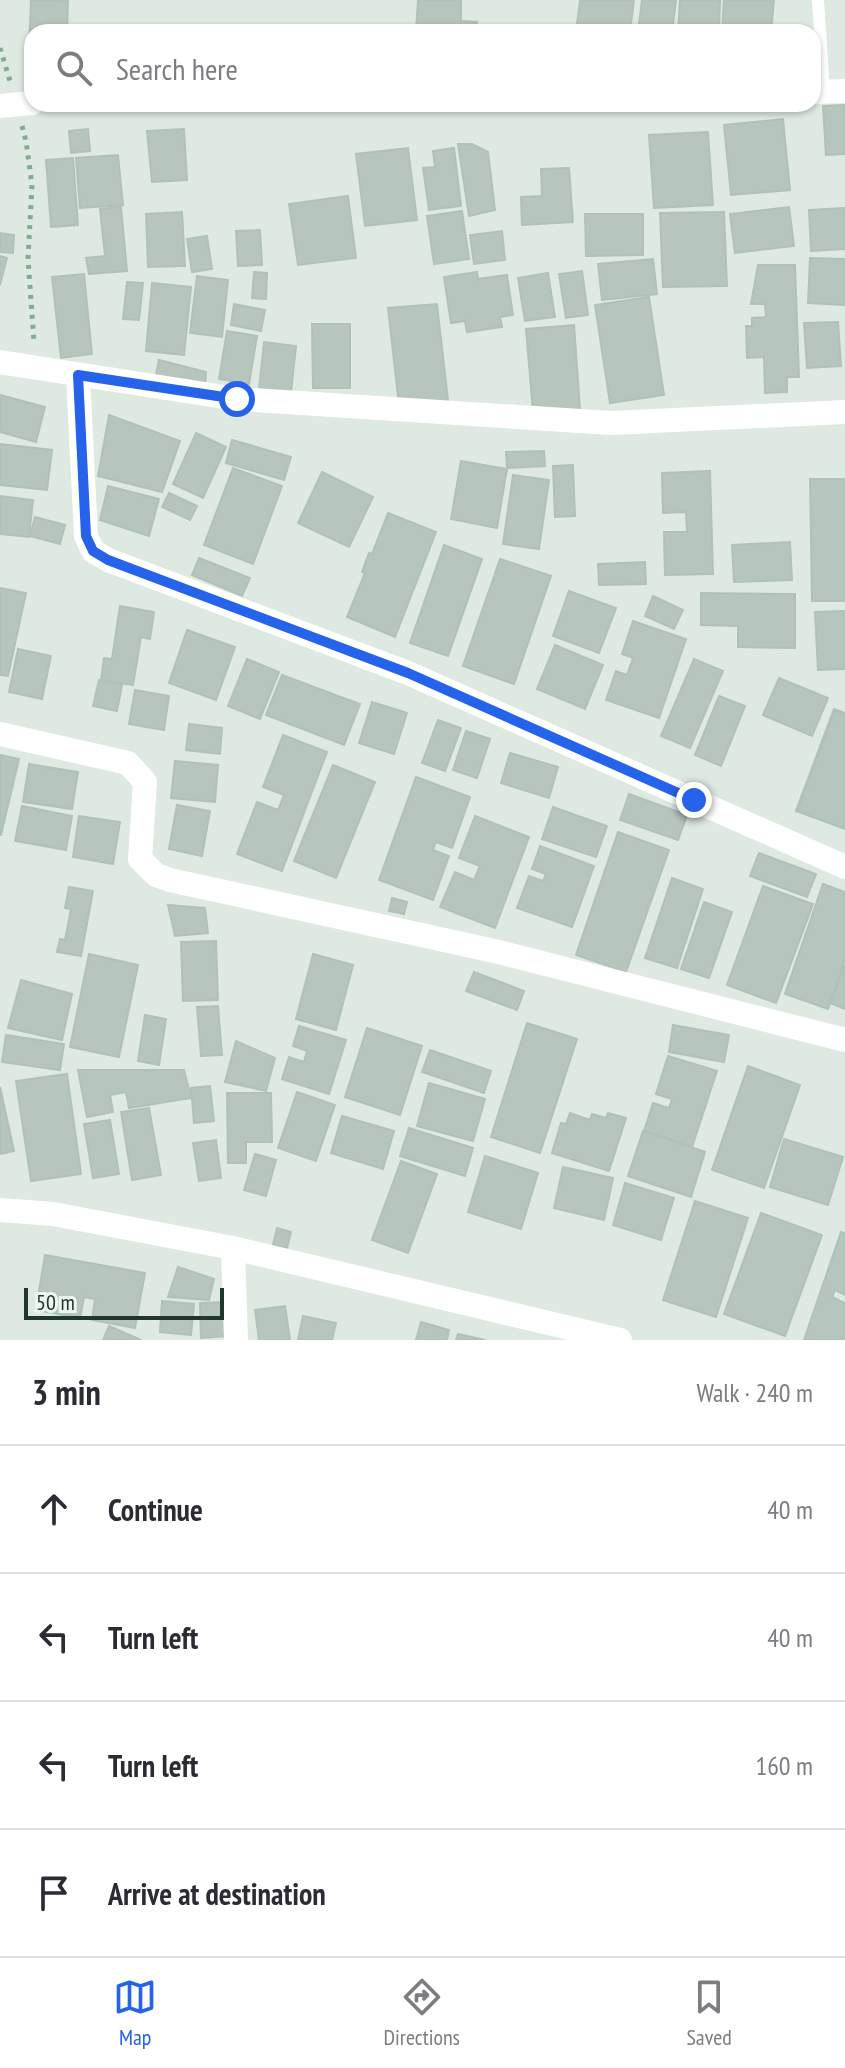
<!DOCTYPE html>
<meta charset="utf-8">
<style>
body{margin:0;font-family:"PT Sans Narrow",sans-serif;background:#f2f2f3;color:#2b2b33}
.scale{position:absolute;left:24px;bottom:20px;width:200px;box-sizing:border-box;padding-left:8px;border:4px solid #20382c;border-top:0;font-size:22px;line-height:28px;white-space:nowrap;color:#20382c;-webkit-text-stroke:6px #eef6f0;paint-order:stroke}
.stop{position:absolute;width:24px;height:24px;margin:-18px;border:6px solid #2563eb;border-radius:50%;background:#fff}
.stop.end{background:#2563eb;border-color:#fff;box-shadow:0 2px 8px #0008}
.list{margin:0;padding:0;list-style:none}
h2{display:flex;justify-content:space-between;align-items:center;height:104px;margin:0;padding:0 32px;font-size:34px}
h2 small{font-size:26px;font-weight:400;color:#7c7c81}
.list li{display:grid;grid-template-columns:52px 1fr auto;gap:24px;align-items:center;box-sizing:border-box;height:128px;padding:0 32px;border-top:2px solid #e1e1e2}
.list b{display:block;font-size:30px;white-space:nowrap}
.list em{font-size:26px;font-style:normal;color:#7c7c81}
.icon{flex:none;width:44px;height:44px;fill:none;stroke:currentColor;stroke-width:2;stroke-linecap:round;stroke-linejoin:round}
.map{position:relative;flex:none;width:845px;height:1340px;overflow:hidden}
.search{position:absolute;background:#fff;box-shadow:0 2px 6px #0004;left:24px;right:24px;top:24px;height:88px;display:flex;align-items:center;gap:20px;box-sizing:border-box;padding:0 28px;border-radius:24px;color:#7c7c81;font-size:30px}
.sheet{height:616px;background:#fff}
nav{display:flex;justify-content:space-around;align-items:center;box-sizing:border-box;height:112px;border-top:2px solid #e1e1e2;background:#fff;font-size:22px;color:#7c7c81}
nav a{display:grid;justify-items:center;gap:4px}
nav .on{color:#2563eb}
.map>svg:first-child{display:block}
.building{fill:#b6c6bd;stroke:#b0c2b7;stroke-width:2}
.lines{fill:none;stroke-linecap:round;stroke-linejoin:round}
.path{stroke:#7fac94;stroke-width:5;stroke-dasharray:4 6;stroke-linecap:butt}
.service{stroke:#fff;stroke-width:12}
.minor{stroke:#fff;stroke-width:24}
.route{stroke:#2563eb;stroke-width:10}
</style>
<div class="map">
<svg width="845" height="1340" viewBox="0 0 845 1340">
<rect width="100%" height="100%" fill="#dee9e2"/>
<path class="building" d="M 31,0 L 68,1 L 67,32 L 32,32 L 32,50 L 29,49 Z
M 418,0 L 461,0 L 461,21 L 477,22 L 477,32 L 416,32 Z
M 580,0 L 634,0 L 630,32 L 576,32 Z
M 642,0 L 676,0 L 672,32 L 638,32 Z
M 680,0 L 720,0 L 719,32 L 678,32 Z
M 724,0 L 774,0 L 771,32 L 722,32 Z
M 845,105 L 845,154 L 826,155 L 823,106 Z
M 783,119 L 790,190 L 731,195 L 724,125 Z
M 88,129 L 90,151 L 71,153 L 69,131 Z
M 184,129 L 187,180 L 152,182 L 147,131 Z
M 708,132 L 713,205 L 654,208 L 649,135 Z
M 458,144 L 472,144 L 488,152 L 495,210 L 469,216 Z
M 408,148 L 417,220 L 365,226 L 356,154 Z
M 454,148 L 461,206 L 429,210 L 423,168 L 435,167 L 433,151 Z
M 118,155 L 123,205 L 80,208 L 76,158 Z
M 73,158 L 78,225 L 51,227 L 46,160 Z
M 569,168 L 573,222 L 522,225 L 521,197 L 542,196 L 541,169 Z
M 348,196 L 356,258 L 298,265 L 289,204 Z
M 121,207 L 127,271 L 89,274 L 86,258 L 105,256 L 100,209 Z
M 789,207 L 794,246 L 735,253 L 730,214 Z
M 845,208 L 845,249 L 811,251 L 809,210 Z
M 462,211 L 469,259 L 434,264 L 427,216 Z
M 182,212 L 185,266 L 148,267 L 146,214 Z
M 724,212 L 727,286 L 663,287 L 660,213 Z
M 585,214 L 643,214 L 643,255 L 586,256 Z
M 260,230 L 262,265 L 238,266 L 236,231 Z
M 502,231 L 505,260 L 474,264 L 470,235 Z
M 0,233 L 14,235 L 13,253 L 0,252 Z
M 207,236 L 212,269 L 192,272 L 187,239 Z
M 0,256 L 7,258 L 0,285 Z
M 810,258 L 845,259 L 845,305 L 808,303 Z
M 653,259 L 657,294 L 602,300 L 598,264 Z
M 758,265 L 795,265 L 799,377 L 787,377 L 787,392 L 765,393 L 764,357 L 747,358 L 746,326 L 752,326 L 752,318 L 766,317 L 765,304 L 751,304 Z
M 582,271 L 588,315 L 566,318 L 559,274 Z
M 254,272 L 267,273 L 266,299 L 252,298 Z
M 477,272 L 478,279 L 507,275 L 513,315 L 500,317 L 502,327 L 467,332 L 465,321 L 451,323 L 444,277 Z
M 548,273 L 555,317 L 525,321 L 518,278 Z
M 84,274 L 92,354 L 61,358 L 52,277 Z
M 197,276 L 228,280 L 222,337 L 190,333 Z
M 127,282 L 143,283 L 139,320 L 123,319 Z
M 152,283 L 191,287 L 184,355 L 146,351 Z
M 649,297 L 664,395 L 610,403 L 595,305 Z
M 234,304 L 265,310 L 261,331 L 231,325 Z
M 437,304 L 448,400 L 399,405 L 388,308 Z
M 838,322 L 841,366 L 807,368 L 804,323 Z
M 312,324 L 350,324 L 350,388 L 313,388 Z
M 574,325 L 580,409 L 533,412 L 526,329 Z
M 227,331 L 257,336 L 249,384 L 219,379 Z
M 264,342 L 296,346 L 291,392 L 259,389 Z
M 159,360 L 206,372 L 205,385 L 155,380 Z
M 0,395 L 45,407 L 36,442 L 0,432 Z
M 109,415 L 180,441 L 162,492 L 98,476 Z
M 196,433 L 226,447 L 203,498 L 173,484 Z
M 232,440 L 291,457 L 284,480 L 226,463 Z
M 0,444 L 52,450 L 47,490 L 0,485 Z
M 544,451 L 545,466 L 507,468 L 506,452 Z
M 461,461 L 507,469 L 497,528 L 451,519 Z
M 573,465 L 575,516 L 555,517 L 553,466 Z
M 233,468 L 282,486 L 253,564 L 204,545 Z
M 710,471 L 713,574 L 665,575 L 664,532 L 687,532 L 686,512 L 663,513 L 662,473 Z
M 322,472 L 373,497 L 349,547 L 298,523 Z
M 513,475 L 549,480 L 539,549 L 503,544 Z
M 810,479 L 845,479 L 845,601 L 812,601 Z
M 108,486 L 159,499 L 149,536 L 100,520 Z
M 169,493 L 197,506 L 190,520 L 162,507 Z
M 0,496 L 33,500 L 29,537 L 0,534 Z
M 388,513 L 436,532 L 395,637 L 347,617 L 365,573 L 362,572 L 369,553 L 372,554 Z
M 35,517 L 65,525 L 60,544 L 30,536 Z
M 790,542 L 792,580 L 734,582 L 732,545 Z
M 444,545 L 482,559 L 448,656 L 410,643 Z
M 199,558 L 250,578 L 242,596 L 192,575 Z
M 500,559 L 551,576 L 514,684 L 463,666 Z
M 645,562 L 646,584 L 599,585 L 598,564 Z
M 0,588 L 26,593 L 8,676 L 0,675 Z
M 569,591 L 616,608 L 599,653 L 553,636 Z
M 701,593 L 795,594 L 795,648 L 738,647 L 738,626 L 701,625 Z
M 653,596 L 683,610 L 674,629 L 645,616 Z
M 120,606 L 154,612 L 150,639 L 141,637 L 133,685 L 101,680 L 104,658 L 112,659 Z
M 845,611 L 845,669 L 818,670 L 815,612 Z
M 633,621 L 686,639 L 659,718 L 606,700 L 616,671 L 627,675 L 633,658 L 622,654 Z
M 187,630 L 235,647 L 216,700 L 169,683 Z
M 555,645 L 603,665 L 585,709 L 537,689 Z
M 18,649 L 51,656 L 42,699 L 9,692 Z
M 247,659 L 279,672 L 260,719 L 228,706 Z
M 694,659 L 723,671 L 690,748 L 661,736 Z
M 282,675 L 360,704 L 344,745 L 266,715 Z
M 779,678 L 828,698 L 812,736 L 763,715 Z
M 99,680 L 122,685 L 117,711 L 93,706 Z
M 135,690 L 169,696 L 164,730 L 129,724 Z
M 719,696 L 745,706 L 721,766 L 695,755 Z
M 372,702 L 407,713 L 394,754 L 359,743 Z
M 834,709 L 845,713 L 845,829 L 796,811 Z
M 835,711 L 845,715 L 845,829 L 797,811 Z
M 438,720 L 461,728 L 445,771 L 422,763 Z
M 189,724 L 222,728 L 220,754 L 186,750 Z
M 466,731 L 490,739 L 477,778 L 453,770 Z
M 283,735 L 327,752 L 282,871 L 237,854 L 257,802 L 278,810 L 284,795 L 263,787 Z
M 510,753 L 558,767 L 549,798 L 501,783 Z
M 0,755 L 19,759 L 1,835 L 0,835 Z
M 175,761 L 218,765 L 215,802 L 171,798 Z
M 29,764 L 78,772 L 72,809 L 23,802 Z
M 333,765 L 375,782 L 336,878 L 294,861 Z
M 416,777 L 470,797 L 452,848 L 436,842 L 433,850 L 449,856 L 433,900 L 379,880 Z
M 629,794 L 687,815 L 678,840 L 620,820 Z
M 177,805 L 210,811 L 202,856 L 169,849 Z
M 22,806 L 72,816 L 66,850 L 15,841 Z
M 553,807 L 607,826 L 596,857 L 542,839 Z
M 79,816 L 120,822 L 113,864 L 73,857 Z
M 475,816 L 529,837 L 495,928 L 440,907 L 455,872 L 474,880 L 480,866 L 459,858 Z
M 618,832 L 669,850 L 626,972 L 576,955 Z
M 540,846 L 594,866 L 572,927 L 517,908 L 529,876 L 543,881 L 546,874 L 532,869 Z
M 759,853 L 816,874 L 807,897 L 750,876 Z
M 672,878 L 703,889 L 677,968 L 645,958 Z
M 823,884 L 845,892 L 845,959 L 828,1009 L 785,994 Z
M 763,886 L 813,904 L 776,1003 L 727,985 Z
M 69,887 L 93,891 L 81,956 L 57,952 L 60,939 L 65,940 L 71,909 L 65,908 Z
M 392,898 L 407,902 L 404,914 L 389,911 Z
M 704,902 L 732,912 L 709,978 L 681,969 Z
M 168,905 L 205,908 L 208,933 L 175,936 Z
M 216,941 L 218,1000 L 183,1001 L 181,942 Z
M 89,954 L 138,965 L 119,1057 L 70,1047 Z
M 313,954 L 353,965 L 336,1030 L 296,1019 Z
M 845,965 L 845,1009 L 830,1003 Z
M 474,972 L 524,991 L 517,1010 L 466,991 Z
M 21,980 L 72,994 L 62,1040 L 8,1028 Z
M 218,1006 L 222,1055 L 201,1056 L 197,1007 Z
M 145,1015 L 166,1019 L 159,1065 L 138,1061 Z
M 527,1023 L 577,1039 L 540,1153 L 491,1137 Z
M 673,1025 L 729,1035 L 724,1062 L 669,1052 Z
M 299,1026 L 346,1040 L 329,1094 L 282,1079 L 289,1057 L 304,1062 L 307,1051 L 293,1046 Z
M 367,1028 L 422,1046 L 400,1115 L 345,1097 Z
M 6,1035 L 64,1044 L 60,1070 L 2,1062 Z
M 236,1041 L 275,1058 L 266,1091 L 225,1082 Z
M 430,1050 L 491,1071 L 484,1093 L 422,1072 Z
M 668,1056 L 717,1071 L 692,1147 L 644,1131 L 653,1103 L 669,1108 L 672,1099 L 656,1094 Z
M 748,1066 L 800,1085 L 764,1188 L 712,1170 Z
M 78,1070 L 184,1070 L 191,1098 L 129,1108 L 126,1092 L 110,1095 L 113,1112 L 87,1117 Z
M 67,1074 L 81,1174 L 31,1181 L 16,1081 Z
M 429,1083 L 485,1099 L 473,1141 L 417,1126 Z
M 210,1086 L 214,1121 L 194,1123 L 191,1088 Z
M 0,1087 L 14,1151 L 0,1154 Z
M 297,1092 L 335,1105 L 316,1161 L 278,1148 Z
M 227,1093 L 271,1093 L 272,1142 L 246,1142 L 246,1163 L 228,1163 Z
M 149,1108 L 161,1175 L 132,1180 L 121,1112 Z
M 570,1113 L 590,1120 L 592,1114 L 606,1118 L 608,1113 L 626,1118 L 609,1171 L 552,1153 L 561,1123 L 566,1124 Z
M 342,1116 L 394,1131 L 383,1169 L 331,1153 Z
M 110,1120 L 119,1174 L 93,1178 L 84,1124 Z
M 409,1128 L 473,1148 L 465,1176 L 400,1156 Z
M 643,1131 L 705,1152 L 691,1197 L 628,1176 Z
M 784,1139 L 843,1157 L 828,1205 L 770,1187 Z
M 216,1140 L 221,1178 L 199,1181 L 193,1143 Z
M 255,1154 L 276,1160 L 266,1196 L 244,1190 Z
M 485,1156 L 538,1173 L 521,1229 L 468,1212 Z
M 401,1161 L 437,1174 L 408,1253 L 372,1240 Z
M 563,1167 L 613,1178 L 604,1220 L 554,1208 Z
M 625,1183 L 674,1198 L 661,1240 L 613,1225 Z
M 695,1201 L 748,1218 L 716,1317 L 663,1300 Z
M 761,1213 L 822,1235 L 785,1336 L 724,1314 Z
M 277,1228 L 291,1232 L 287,1248 L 273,1245 Z
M 841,1232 L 845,1233 L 845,1295 L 835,1290 L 832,1297 L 845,1303 L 845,1340 L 804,1340 Z
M 45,1255 L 145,1273 L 135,1328 L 92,1320 L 95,1299 L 84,1297 L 80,1318 L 36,1310 Z
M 178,1267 L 214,1279 L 209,1300 L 168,1297 Z
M 162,1301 L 194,1304 L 191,1335 L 160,1332 Z
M 225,1302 L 227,1336 L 201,1338 L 200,1303 Z
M 285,1306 L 290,1340 L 259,1340 L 255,1310 Z
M 303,1316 L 336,1323 L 332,1340 L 298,1340 Z
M 421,1322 L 449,1330 L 447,1340 L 416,1340 Z
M 109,1326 L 141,1340 L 103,1340 Z
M 458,1334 L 485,1340 L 456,1340 Z"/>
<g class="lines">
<path class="path" d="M 0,48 L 10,81
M 22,126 L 26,141 L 32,185 L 28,259 L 34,342"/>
<path class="service" d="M 818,0 L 824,92"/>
<path class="minor" d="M 813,92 L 845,91
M 0,106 L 32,103
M 0,362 L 237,399 L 611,423 L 845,412
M 78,375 L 86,536 L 93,551 L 108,560 L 408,673 L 845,867
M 0,734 L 128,763 L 145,782 L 140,859 L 156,875 L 170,880 L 499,952 L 845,1040
M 0,1210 L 53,1214 L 233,1248 L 620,1340
M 233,1248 L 236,1340"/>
</g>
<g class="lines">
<path class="route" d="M 237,399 L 78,375 L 86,536 L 93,551 L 108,560 L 408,673 L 694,800"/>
</g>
</svg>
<div class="scale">50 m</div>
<div class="stop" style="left:237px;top:399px"></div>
<div class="stop end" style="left:694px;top:800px"></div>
<div class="search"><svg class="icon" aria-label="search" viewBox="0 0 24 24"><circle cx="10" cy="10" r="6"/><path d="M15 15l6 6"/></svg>Search here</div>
</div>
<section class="sheet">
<h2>3 min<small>Walk · 240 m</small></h2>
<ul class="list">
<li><svg class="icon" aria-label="ahead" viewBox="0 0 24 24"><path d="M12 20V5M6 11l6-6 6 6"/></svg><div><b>Continue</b></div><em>40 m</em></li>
<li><svg class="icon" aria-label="left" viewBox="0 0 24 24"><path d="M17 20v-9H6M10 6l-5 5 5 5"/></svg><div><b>Turn left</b></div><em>40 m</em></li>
<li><svg class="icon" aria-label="left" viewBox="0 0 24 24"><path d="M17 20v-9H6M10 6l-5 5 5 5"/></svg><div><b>Turn left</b></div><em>160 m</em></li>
<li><svg class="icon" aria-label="arrive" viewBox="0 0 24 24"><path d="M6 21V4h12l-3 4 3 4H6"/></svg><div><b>Arrive at destination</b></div></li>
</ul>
</section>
<nav>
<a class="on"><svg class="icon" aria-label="map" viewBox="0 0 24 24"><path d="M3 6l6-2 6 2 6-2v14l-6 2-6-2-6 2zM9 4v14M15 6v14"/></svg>Map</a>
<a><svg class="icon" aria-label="directions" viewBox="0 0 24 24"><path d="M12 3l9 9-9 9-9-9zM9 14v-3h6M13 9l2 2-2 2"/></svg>Directions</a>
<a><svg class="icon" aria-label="saved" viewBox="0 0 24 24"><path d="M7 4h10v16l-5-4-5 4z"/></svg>Saved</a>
</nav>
